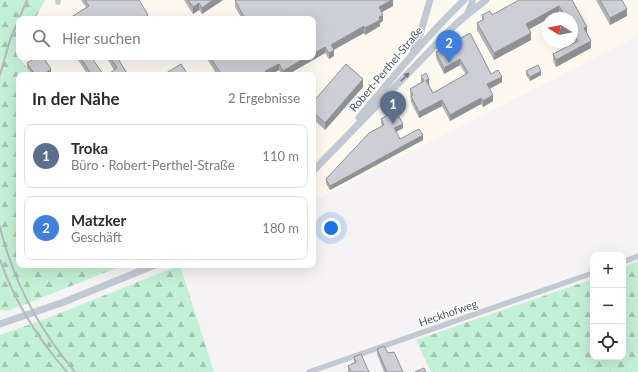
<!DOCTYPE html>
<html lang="de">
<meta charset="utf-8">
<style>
body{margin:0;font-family:Lato,sans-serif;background:#f2f2f3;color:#2b2b33}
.controls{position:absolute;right:12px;bottom:12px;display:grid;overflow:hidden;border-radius:8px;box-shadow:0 4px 16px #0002}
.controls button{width:36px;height:36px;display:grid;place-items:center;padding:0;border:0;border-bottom:1px solid #e1e1e2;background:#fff;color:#2b2b33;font:20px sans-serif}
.compass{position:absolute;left:542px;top:12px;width:36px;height:36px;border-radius:50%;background:#fff;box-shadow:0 4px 16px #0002;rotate:280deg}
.you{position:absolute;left:331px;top:228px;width:14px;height:14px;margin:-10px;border:3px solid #fff;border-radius:50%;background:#1a73e8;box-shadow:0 0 0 6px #1a73e833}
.badge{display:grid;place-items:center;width:26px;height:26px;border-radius:50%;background:#1a73e8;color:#fff;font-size:13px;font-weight:700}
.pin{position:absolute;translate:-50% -33px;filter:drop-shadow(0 1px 2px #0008)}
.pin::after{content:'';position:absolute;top:21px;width:14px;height:12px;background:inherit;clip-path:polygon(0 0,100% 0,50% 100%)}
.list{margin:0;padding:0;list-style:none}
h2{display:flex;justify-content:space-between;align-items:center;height:52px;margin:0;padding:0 16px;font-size:17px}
h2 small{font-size:13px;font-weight:400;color:#7c7c81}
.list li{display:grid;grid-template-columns:26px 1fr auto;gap:12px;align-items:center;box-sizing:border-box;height:64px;margin:0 8px 8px;padding:0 8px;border:1px solid #e1e1e2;border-radius:8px}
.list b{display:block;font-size:15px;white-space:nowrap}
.list p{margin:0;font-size:13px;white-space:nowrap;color:#7c7c81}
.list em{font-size:13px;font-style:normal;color:#7c7c81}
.icon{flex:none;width:22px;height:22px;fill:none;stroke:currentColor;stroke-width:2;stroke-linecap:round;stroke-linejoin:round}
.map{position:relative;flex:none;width:638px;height:372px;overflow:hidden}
.search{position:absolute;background:#fff;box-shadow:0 4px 16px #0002;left:16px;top:16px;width:300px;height:44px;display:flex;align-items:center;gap:10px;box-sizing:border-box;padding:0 14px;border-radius:8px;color:#7c7c81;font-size:15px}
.panel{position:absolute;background:#fff;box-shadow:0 4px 16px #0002;left:16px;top:72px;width:300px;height:196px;border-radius:8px}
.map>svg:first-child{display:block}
.commercial{fill:#fdf9ef;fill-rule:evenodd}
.forest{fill:url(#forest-firs)}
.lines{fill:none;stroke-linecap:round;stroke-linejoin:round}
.minor{stroke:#c1cad2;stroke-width:5.5}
.tertiary{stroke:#c1cad2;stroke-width:7}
.rail{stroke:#b5b8bd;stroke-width:2}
.wall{fill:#b0b2b7}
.shaded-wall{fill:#909195}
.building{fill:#cdcfd5;stroke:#909195}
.oneway{fill:#6e7983}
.labels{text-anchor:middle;stroke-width:3;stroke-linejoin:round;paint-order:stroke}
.street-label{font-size:11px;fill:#4a5661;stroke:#fff}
</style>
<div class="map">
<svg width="638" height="372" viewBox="0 0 638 372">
<defs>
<pattern id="forest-firs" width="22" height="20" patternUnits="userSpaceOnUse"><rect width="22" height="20" fill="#c3f1d5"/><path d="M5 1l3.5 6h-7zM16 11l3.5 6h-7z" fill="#a0c6b0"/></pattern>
</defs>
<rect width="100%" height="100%" fill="#f5f3f3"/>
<path class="commercial" d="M 47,0 L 638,0 L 638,36 L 318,199 L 313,186 L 313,75 L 32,75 L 21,60 L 22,57 L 313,57 L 313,19 L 35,19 L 42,6 ZM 548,18 L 572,18 L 572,42 L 548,42 Z"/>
<path class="forest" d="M 0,0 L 45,0 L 35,19 L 19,19 L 19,57 L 22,57 L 21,60 L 32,75 L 19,75 L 19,265 L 124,265 L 8,311 L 0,310 Z
M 638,261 L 638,372 L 431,372 L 416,340 L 593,279 L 593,357 L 623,357 L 623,267 Z
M 180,265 L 214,372 L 0,372 L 0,335 L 45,319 Z"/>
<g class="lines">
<path class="minor" d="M 58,2 L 58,0
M 623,262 L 638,256
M 309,372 L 593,273"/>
<path class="tertiary" d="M 468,13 L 472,3 L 472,0
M 413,49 L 421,31 L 430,0
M 359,118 C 393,77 426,37 464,0
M 313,171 L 455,25 L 468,14 L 486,0
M 0,324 L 64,302 L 155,265"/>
<path class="rail" d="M 0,75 L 10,40 L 27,0
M 0,227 C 13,281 39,329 75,372
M 0,260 C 15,302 38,339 67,372"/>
</g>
<path class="wall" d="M 81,0 L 139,0 L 148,19 L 86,7 Z
M 184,0 L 223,0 L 202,14 L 199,10 L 193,14 Z
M 235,0 L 393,0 L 393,6 L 381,12 L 383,21 L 380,23 L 380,26 L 365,35 L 364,33 L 334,50 L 334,56 L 329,59 L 325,53 L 287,75 L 282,75 L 279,70 L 270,75 L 217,75 L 206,57 L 313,57 L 313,19 L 242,19 L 235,7 Z
M 572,0 L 587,33 L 591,48 L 556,67 L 553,61 L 553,54 L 575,42 L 572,37 L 572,18 L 562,18 L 559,13 L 548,18 L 548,19 L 529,29 L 531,40 L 494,60 L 477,30 L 477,23 L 482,20 L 482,15 L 492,15 Z
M 596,0 L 622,0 L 627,16 L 610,25 Z
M 470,33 L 491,74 L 502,82 L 490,89 L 493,101 L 483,107 L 481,104 L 450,121 L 442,106 L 419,118 L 411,102 L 410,89 L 421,82 L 421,76 L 429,84 L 429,85 L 433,93 L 466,75 L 460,65 L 444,74 L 436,58 L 436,52 Z
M 76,57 L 91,57 L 104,75 L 88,75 Z
M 108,57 L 117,57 L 128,75 L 114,70 L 108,60 Z
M 27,63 L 51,74 L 50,75 L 32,75 L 27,68 Z
M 526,71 L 541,75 L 530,81 L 526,75 Z
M 363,87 L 325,130 L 313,119 L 313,102 Z
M 381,119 L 403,128 L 396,132 L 400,139 L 423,140 L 330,190 L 326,184 L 326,179 L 382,126 L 381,123 Z
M 377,349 L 388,353 L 403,372 L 384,372 L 377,354 Z
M 354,357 L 369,372 L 348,372 L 348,366 L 354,363 Z"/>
<path class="shaded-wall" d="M 213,0 L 223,0 L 202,14 L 202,8 Z
M 392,0 L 393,0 L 393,6 L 379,14 L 379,7 Z
M 199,3 L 199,10 L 193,14 L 193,7 Z
M 559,6 L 559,13 L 550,18 L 548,18 L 548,19 L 526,31 L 526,24 Z
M 627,9 L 627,16 L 610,25 L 610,18 Z
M 148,15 L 148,19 L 142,19 Z
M 383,15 L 383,21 L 380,23 L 380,26 L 365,35 L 365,28 L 379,17 Z
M 364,26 L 364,33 L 331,51 L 331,45 Z
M 587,27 L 587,34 L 584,28 Z
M 531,33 L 531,40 L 494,60 L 494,53 Z
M 591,41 L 591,48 L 556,67 L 556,60 Z
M 325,47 L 325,53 L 287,75 L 283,75 L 283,71 L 307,57 L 313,57 L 313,54 Z
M 334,50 L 334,56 L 329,59 L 329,53 Z
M 460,59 L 460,65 L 444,74 L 444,68 Z
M 279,64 L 279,70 L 270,75 L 265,75 L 265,71 Z
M 51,69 L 51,74 L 50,75 L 43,75 Z
M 541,71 L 541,75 L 530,81 L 530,77 Z
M 502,77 L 502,82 L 487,90 L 487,84 Z
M 363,79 L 363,87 L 325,130 L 325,123 Z
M 429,79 L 429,84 L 426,86 L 426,80 Z
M 493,95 L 493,101 L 483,107 L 483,101 Z
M 481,98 L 481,104 L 450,121 L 450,115 Z
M 442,100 L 442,106 L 419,118 L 419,112 Z
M 403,124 L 403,128 L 394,133 L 394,128 Z
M 423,135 L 423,140 L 330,190 L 330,186 Z"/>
<path class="building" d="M 85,0 L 139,0 L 148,15 L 142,19 L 68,19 L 89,6 Z
M 188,0 L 213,0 L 202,8 L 199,3 L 193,7 Z
M 235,0 L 392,0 L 379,7 L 383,15 L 379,17 L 380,20 L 365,28 L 364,26 L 331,45 L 334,50 L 329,53 L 325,47 L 313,54 L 313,19 L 245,19 Z
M 519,0 L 572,0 L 587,27 L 584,28 L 591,41 L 556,60 L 553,54 L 578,41 L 572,30 L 572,18 L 566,18 L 559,6 L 526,24 L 531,33 L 494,53 L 477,23 L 484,19 L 482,15 L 490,11 L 492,15 Z
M 600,0 L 622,0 L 627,9 L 610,18 Z
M 470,33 L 491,74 L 498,70 L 502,77 L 487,84 L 493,95 L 483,101 L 481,98 L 450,115 L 442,100 L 419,112 L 411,96 L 413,95 L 410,89 L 424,81 L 421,76 L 426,73 L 429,79 L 426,80 L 433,93 L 468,73 L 460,59 L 444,68 L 436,52 Z
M 37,57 L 43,57 L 51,69 L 43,75 L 35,75 L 27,63 Z
M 80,57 L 91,57 L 104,75 L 92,75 Z
M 110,57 L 117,57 L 128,75 L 107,75 L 117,68 Z
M 210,57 L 307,57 L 283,71 L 279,64 L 265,71 L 268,75 L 222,75 Z
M 181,64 L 188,75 L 163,75 Z
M 346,64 L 363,79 L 325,123 L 313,112 L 313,102 Z
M 538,65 L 541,71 L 530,77 L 526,71 Z
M 395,110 L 403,124 L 394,128 L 400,139 L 419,129 L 423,135 L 330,186 L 326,179 L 369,133 L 384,125 L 381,119 Z
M 384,346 L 388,353 L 394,352 L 403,372 L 387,372 L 377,349 Z
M 361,354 L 369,372 L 351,372 L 348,366 L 356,362 L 354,357 Z
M 424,368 L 426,372 L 415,372 Z"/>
<defs><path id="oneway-solid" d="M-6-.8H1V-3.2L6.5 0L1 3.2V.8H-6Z"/></defs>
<use class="oneway" href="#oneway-solid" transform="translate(405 77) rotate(-45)"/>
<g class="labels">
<g class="street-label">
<text transform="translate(386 69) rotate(-50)" y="4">Robert-Perthel-Straße</text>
<text transform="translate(448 313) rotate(-19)" y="4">Heckhofweg</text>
</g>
</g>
</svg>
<div class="controls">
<button>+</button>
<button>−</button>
<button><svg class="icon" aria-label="locate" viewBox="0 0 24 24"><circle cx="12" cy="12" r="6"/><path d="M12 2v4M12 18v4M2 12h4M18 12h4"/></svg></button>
</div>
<svg class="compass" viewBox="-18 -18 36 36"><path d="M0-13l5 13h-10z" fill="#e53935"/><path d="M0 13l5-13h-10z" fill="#7c7c81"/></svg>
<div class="you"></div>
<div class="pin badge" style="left:393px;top:124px;background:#5c6f8a">1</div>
<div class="pin badge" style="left:449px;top:63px;background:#3f7fe0">2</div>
<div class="search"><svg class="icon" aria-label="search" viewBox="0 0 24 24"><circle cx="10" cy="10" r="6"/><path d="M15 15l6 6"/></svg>Hier suchen</div>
<section class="panel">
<h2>In der Nähe<small>2 Ergebnisse</small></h2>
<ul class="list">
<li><span class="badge" style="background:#5c6f8a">1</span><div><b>Troka</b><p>Büro · Robert-Perthel-Straße</p></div><em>110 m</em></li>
<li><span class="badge" style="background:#3f7fe0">2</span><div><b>Matzker</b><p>Geschäft</p></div><em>180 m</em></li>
</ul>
</section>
</div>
